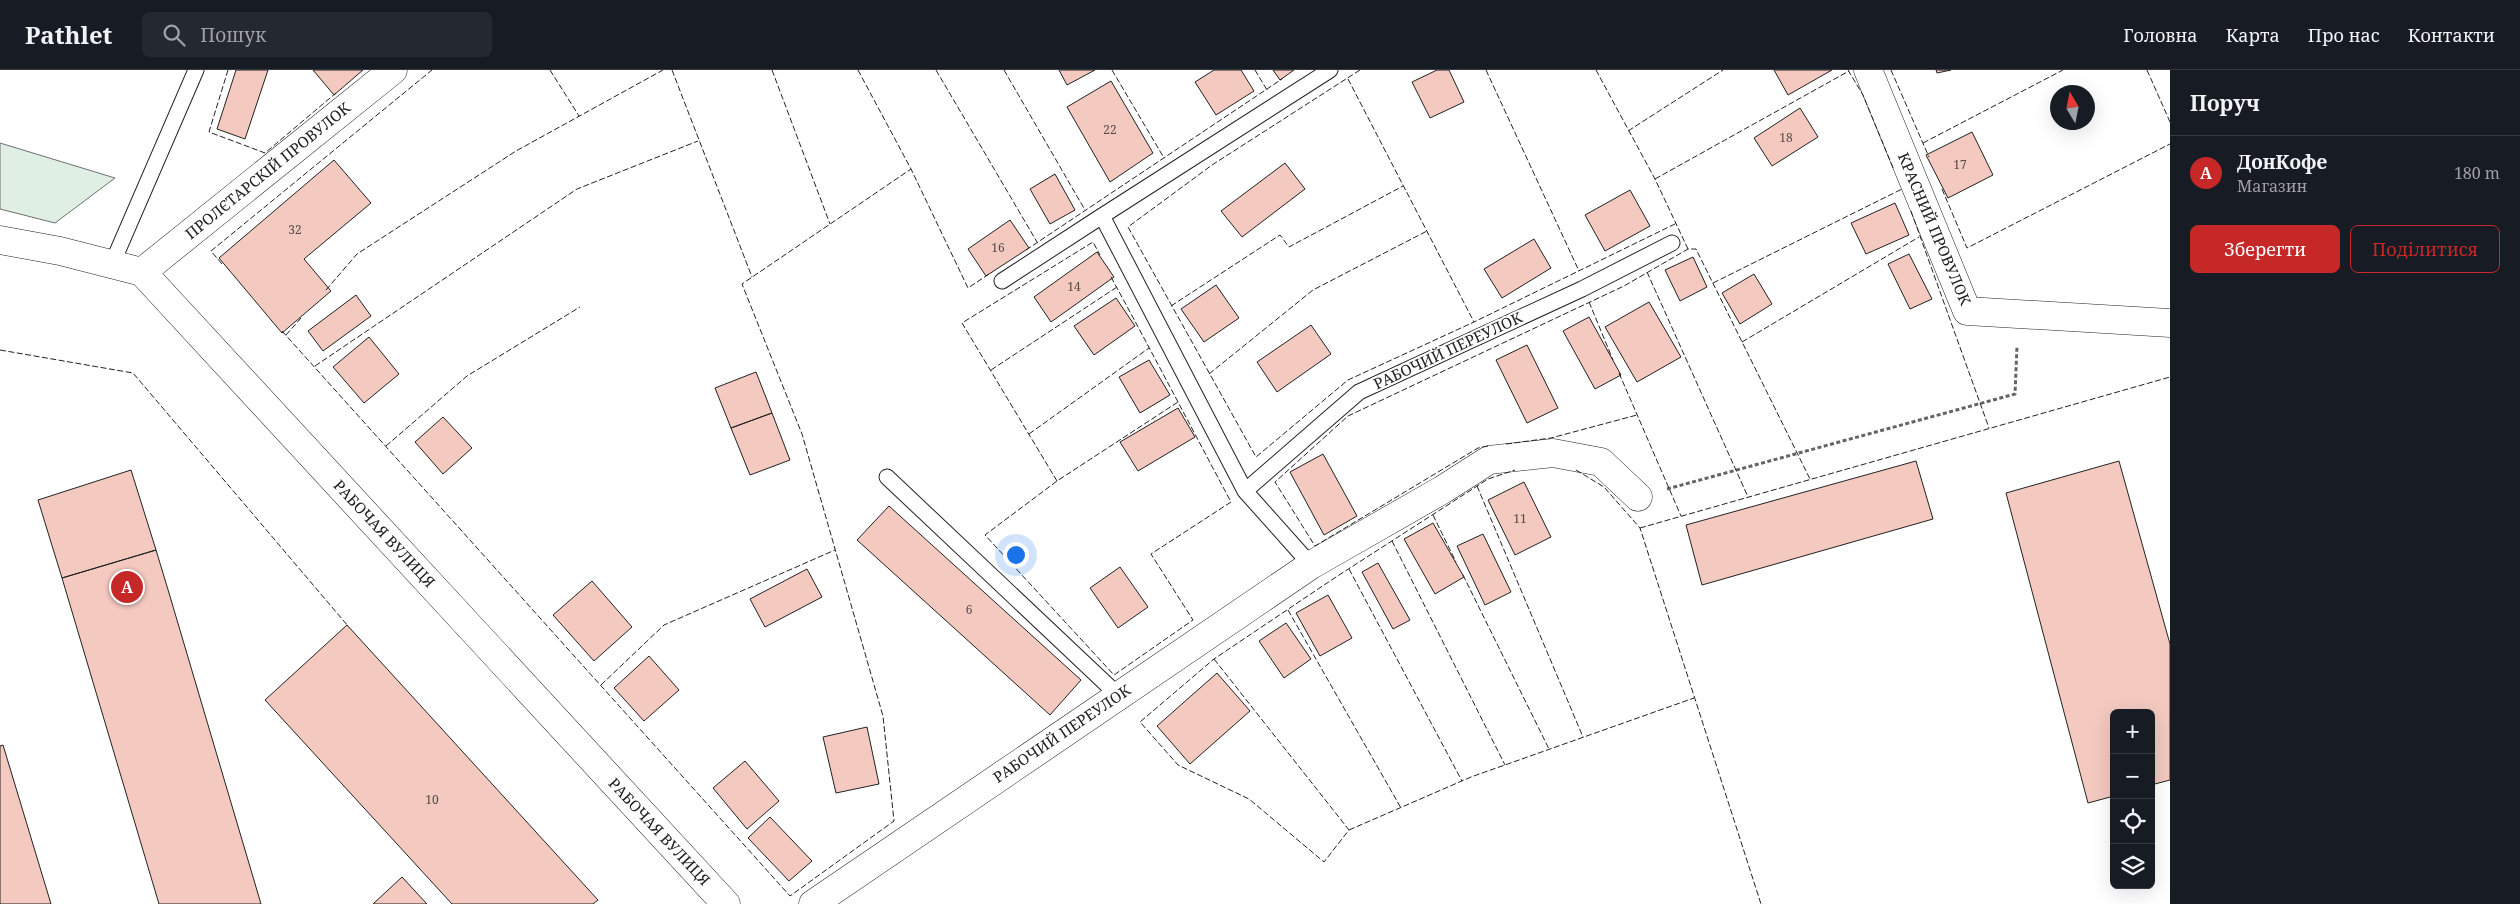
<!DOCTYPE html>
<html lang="uk">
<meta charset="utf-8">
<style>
body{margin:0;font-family:"Noto Serif",serif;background:#242831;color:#f1f3f6}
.controls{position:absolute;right:15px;bottom:15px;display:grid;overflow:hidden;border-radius:8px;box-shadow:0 5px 20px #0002}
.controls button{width:45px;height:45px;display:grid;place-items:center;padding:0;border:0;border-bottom:1px solid #363941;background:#171b24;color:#f1f3f6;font:25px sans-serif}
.compass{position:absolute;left:2050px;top:15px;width:45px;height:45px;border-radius:50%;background:#171b24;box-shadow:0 5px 20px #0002;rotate:350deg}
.you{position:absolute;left:1015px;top:484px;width:18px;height:18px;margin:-12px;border:4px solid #fff;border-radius:50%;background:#1a73e8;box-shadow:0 0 0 8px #1a73e833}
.badge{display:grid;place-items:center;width:32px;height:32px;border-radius:50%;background:#c62828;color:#fff;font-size:16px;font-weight:700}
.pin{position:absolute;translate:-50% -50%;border:2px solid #fff;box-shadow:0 1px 5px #0006}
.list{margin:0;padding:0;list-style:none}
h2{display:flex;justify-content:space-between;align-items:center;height:65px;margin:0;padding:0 20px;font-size:21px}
h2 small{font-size:16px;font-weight:400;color:#9ea1a6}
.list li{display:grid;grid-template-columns:32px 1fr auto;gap:15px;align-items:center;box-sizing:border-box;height:75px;padding:0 20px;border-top:1px solid #363941}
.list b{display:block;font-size:19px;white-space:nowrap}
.list p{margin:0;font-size:16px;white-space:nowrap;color:#9ea1a6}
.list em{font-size:16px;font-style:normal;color:#9ea1a6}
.actions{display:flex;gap:10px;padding:15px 20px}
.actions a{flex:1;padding:11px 0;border:1px solid #c62828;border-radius:8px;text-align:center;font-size:18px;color:#c62828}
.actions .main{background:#c62828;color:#fff}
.icon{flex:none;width:28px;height:28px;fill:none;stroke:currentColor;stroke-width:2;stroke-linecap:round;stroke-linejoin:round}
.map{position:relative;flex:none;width:2170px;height:834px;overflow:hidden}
header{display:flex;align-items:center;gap:30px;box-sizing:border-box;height:70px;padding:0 25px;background:#171b24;border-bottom:1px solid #363941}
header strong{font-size:24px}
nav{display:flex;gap:28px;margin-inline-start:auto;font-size:18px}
.search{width:350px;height:45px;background:#242831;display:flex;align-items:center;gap:12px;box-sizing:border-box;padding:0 18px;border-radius:8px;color:#9ea1a6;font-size:19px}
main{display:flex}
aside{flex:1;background:#171b24}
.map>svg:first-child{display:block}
.green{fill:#e0efe3;stroke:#6f6f6f}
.building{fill:#f3c9c0;stroke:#222}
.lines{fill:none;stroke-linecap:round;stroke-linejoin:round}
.service-casing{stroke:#222;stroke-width:17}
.minor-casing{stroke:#222;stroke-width:29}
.path{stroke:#646464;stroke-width:3;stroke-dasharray:4 2.5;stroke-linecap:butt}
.service{stroke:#fff;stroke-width:15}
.minor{stroke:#fff;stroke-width:28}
.fence{stroke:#222;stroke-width:1;stroke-dasharray:6 2.5;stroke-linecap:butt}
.labels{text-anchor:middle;stroke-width:4;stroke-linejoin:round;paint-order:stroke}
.number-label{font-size:12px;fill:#564c4a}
.street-label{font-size:15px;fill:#222;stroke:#fff}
</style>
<header>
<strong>Pathlet</strong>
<div class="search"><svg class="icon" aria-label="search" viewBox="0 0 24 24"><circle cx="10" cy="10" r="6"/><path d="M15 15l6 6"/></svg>Пошук</div>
<nav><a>Головна</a><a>Карта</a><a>Про нас</a><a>Контакти</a></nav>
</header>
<main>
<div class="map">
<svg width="2170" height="834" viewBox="0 0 2170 834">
<rect width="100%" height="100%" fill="#fff"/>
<path class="green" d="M 0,73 L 115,108 L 55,153 L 0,139 Z"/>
<path class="building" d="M 236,0 L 268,0 L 245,69 L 217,59 Z
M 313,0 L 363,0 L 334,25 Z
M 1059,0 L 1095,0 L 1067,15 Z
M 1214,0 L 1241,0 L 1254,21 L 1216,45 L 1195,12 Z
M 1273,0 L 1294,0 L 1280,10 Z
M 1437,0 L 1449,0 L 1464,32 L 1430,48 L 1412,12 Z
M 1774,0 L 1832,0 L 1788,25 Z
M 1936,0 L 1951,0 L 1937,3 Z
M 1111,11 L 1153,83 L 1110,112 L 1067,37 Z
M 1800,38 L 1818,67 L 1772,96 L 1754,68 Z
M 1972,62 L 1993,105 L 1948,128 L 1926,85 Z
M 334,90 L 371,133 L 304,189 L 331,221 L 282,263 L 219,188 Z
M 1285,93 L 1305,119 L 1242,167 L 1221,141 Z
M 1055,104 L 1075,140 L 1050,154 L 1030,119 Z
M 1630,120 L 1650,156 L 1605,181 L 1585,145 Z
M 1895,133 L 1909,165 L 1866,184 L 1851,153 Z
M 1010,150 L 1029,178 L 986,206 L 968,179 Z
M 1534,169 L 1551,198 L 1502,228 L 1484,199 Z
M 1097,182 L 1114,207 L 1051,252 L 1034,227 Z
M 1909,184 L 1932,229 L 1910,239 L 1888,194 Z
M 1693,187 L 1707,217 L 1680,231 L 1665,200 Z
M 1754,204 L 1772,234 L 1740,254 L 1722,223 Z
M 1216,215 L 1239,248 L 1204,272 L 1181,239 Z
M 356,225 L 371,246 L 323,281 L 308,261 Z
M 1116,228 L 1135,256 L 1094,285 L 1074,256 Z
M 1649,232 L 1681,287 L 1637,312 L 1605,257 Z
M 1589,247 L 1621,305 L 1595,319 L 1563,261 Z
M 1311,255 L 1331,284 L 1277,322 L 1257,292 Z
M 369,267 L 399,304 L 364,333 L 333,297 Z
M 1527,275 L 1558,338 L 1527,353 L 1496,290 Z
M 1149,290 L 1170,325 L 1140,343 L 1119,307 Z
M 756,302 L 772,343 L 731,358 L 715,318 Z
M 1178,338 L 1195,367 L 1138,401 L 1120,372 Z
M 772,343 L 790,390 L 750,405 L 731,358 Z
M 443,347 L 472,378 L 443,404 L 415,372 Z
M 1323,384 L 1357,446 L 1324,465 L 1290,402 Z
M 1916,391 L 1933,449 L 1702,515 L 1686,455 Z
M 2119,391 L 2170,574 L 2170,710 L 2151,715 L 2151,643 L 2114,643 L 2114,726 L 2088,733 L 2006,423 Z
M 131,400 L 156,480 L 62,508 L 38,430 Z
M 1524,412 L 1551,467 L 1515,485 L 1488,430 Z
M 889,436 L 1081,610 L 1050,645 L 857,470 Z
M 1433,453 L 1464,507 L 1435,524 L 1404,469 Z
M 1483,464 L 1511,522 L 1485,535 L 1457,476 Z
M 156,480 L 169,523 L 261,834 L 159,834 L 62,508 Z
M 1378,493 L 1410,550 L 1393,559 L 1362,502 Z
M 1120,497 L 1148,537 L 1118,558 L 1090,518 Z
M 807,499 L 822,527 L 765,557 L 750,529 Z
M 592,511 L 632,557 L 594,591 L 553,545 Z
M 1328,525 L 1352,568 L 1320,586 L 1296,543 Z
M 1286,553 L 1311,589 L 1284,608 L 1259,571 Z
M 347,555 L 598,830 L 593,834 L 452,834 L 265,630 Z
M 649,586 L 679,620 L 644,651 L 614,618 Z
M 1217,603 L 1250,641 L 1190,694 L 1157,656 Z
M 867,657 L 879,714 L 836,723 L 823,667 Z
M 3,675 L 51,834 L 0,834 L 0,676 Z
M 745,691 L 779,731 L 747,759 L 713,718 Z
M 770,747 L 812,791 L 789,811 L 748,768 Z
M 402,807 L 427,834 L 373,834 Z"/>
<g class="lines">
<defs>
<path id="service" d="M 112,194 L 196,0
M 1002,211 L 1102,146
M 887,407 L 1119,626
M 1245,421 L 1359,322 L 1582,219 L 1672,173
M 1311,495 L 1245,421 L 1102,146 L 1330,0"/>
<path id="minor" d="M 1868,0 L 1967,241 L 2170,253
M 0,170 L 60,181 L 142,202 L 726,834
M 142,202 L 393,0
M 813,834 L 1311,495 L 1442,420 L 1489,390 L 1553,383 L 1601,392 L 1638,427"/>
</defs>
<use href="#service" class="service-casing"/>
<use href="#minor" class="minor-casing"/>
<path class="path" d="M 1667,419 L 2015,324 L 2017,276"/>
<use href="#service" class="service"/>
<use href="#minor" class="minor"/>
<path class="fence" d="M 228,0 L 209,62 L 265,83 L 336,23
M 550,0 L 579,46
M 672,0 L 752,207
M 772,0 L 830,154
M 858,0 L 911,99 L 968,218 L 989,204
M 936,0 L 1037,172
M 1004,0 L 1085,140
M 1112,0 L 1164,88
M 1255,0 L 1267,20
M 1360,0 L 1212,95 L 1128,157 L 1256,387 L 1348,310 L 1474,252 L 1677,153
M 1486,0 L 1579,201
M 1596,0 L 1655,109 L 1688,179
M 1848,0 L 1863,25 L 1894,100
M 1891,0 L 1929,87
M 2147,0 L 2170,52
M 1348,9 L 1474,252
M 1628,61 L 1723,0
M 1923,73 L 2063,0
M 1655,109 L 1849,1
M 1942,119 L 1967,178 L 2170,74
M 1911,141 L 1989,358
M 1026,180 L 1282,9
M 222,194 L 211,181 L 432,0
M 1647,202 L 1748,427
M 1111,207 C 1152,282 1191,357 1231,432 L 1151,484 L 1193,550 L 1114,605 L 985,465 L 1057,411 L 1178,332
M 1713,213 L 1902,119
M 326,220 L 357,184 L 516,81 L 663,0
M 1589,232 L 1613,290
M 1171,236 L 1280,165 L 1289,177 L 1403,116
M 282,261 L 790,826 L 894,751 L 883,646 L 802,364 L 742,214 L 911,99
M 286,265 L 301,248
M 1742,272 L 1919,167
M 0,280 L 133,303 L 348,556
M 315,296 L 577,119 L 698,71
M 991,300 L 1117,217
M 1619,303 L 1681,446
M 1209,304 L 1313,220 L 1427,161
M 1029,364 L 1149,278
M 1506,374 L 1551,368 L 1637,345
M 386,376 L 467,306 L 580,237
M 1488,376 L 1478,378 L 1315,476 L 1275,412 L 1348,346 L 1624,216 L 1688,179 L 1696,179 L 1810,409
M 1576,400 L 1604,417 L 1640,458 L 1761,834
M 1057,411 L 962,253 L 1093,172 L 1100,185
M 1477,416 L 1583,667
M 1433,445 L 1456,492
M 1640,458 L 2170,307
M 1392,471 L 1505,695
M 1349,499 L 1462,711
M 1463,505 L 1549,679
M 1288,540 L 1401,738
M 1214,589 L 1349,760 L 1324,792 L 1249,729 L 1178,695 L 1140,652 L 1214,589 L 1336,507 L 1488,409 L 1515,400
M 601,615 L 664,555 L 835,480
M 1349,760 L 1471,707 L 1694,628"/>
</g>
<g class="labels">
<g class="number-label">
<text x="1110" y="64">22</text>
<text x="1786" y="72">18</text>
<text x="1960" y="99">17</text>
<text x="295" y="164">32</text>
<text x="998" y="182">16</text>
<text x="1074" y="221">14</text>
<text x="1520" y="453">11</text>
<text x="969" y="544">6</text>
<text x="432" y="734">10</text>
</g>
<g class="street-label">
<text transform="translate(268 101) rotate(-39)" y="5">ПРОЛЄТАРСКІЙ ПРОВУЛОК</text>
<text transform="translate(1934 159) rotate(67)" y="5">КРАСНИЙ ПРОВУЛОК</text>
<text transform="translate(1448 281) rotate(-25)" y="5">РАБОЧИЙ ПЕРЕУЛОК</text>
<text transform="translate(384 464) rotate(47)" y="5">РАБОЧАЯ ВУЛИЦЯ</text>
<text transform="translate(1062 664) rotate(-34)" y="5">РАБОЧИЙ ПЕРЕУЛОК</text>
<text transform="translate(659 762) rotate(47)" y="5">РАБОЧАЯ ВУЛИЦЯ</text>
</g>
</g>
</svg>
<div class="controls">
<button>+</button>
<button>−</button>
<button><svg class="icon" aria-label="locate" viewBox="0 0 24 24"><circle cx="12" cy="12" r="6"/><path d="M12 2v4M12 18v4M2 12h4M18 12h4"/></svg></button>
<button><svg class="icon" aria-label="layers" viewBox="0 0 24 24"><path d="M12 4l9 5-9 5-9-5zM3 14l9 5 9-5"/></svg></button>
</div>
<svg class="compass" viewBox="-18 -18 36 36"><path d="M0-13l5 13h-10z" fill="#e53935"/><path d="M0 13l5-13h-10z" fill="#9ea1a6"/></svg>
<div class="you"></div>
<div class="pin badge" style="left:127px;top:517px">A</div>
</div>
<aside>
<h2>Поруч<small></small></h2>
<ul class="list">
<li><span class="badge">A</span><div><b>ДонКофе</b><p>Магазин</p></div><em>180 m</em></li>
</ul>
<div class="actions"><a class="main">Зберегти</a><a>Поділитися</a></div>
</aside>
</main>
